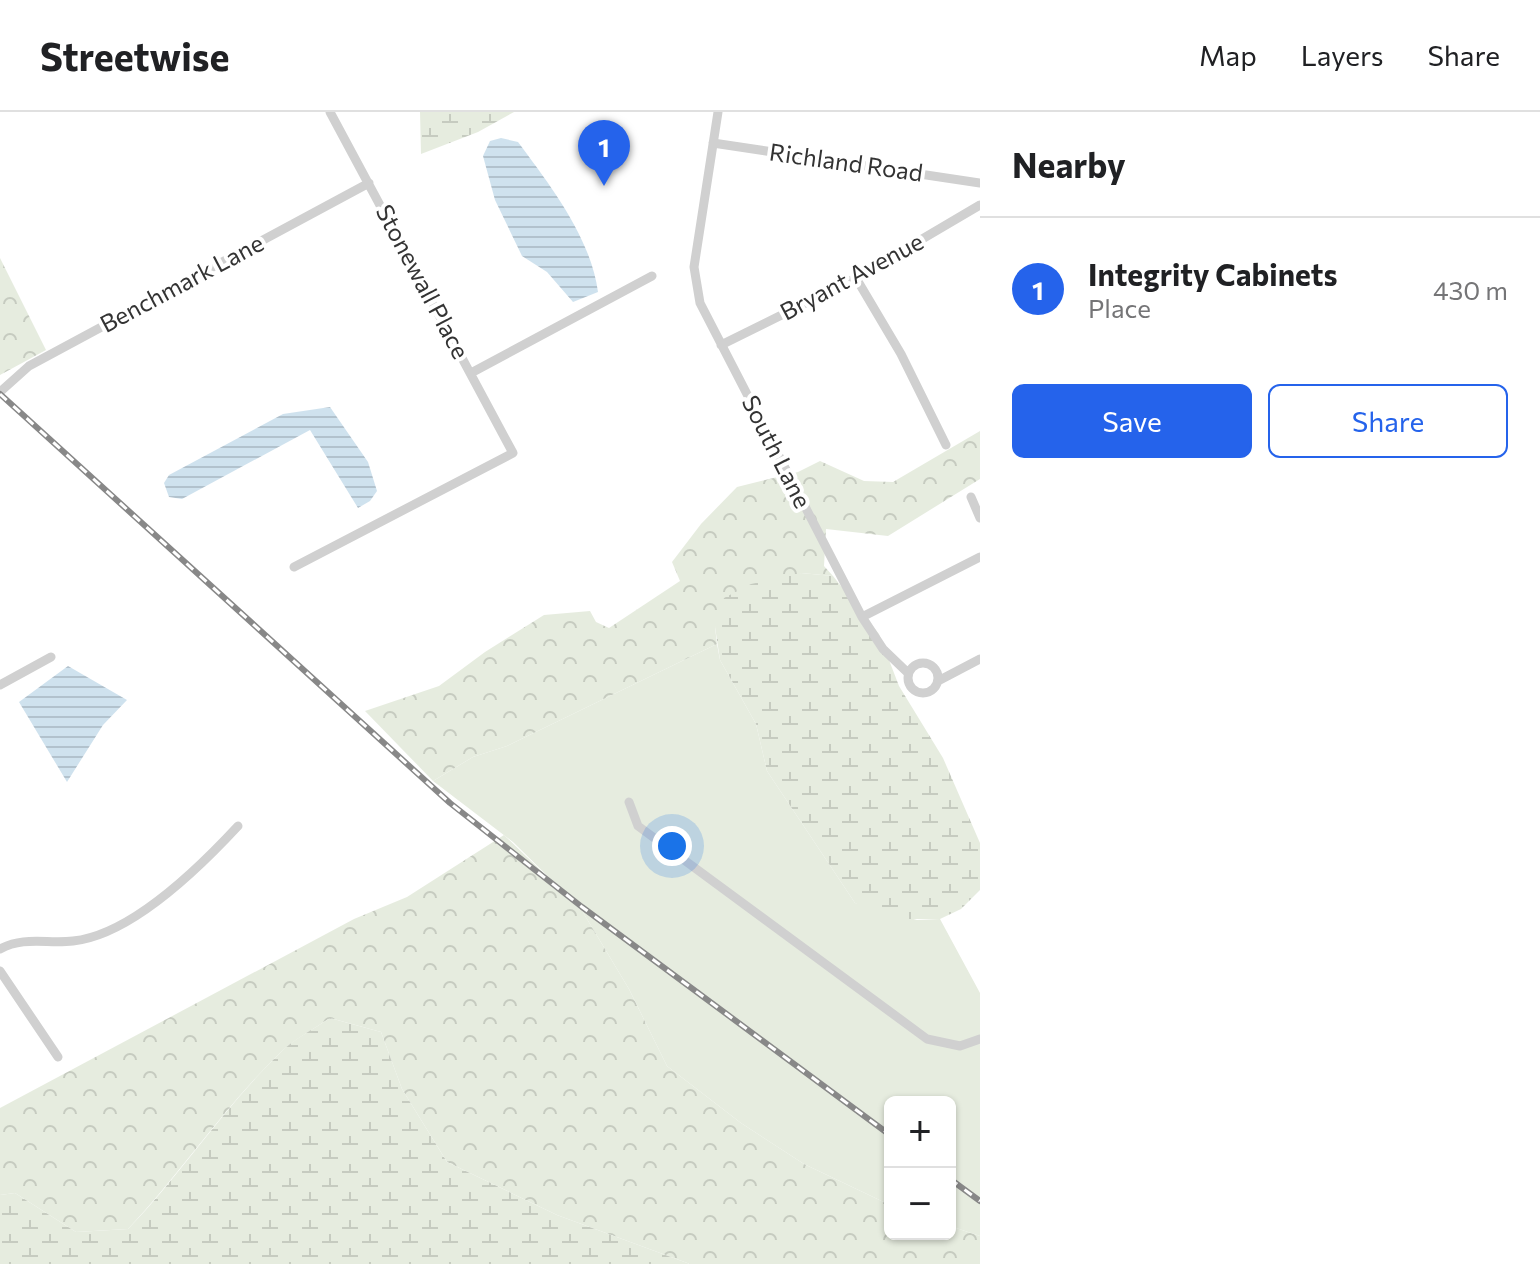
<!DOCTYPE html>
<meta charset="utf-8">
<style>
body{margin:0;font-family:Commissioner,sans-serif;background:#f2f2f2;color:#202124}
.controls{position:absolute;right:24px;bottom:24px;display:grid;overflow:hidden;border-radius:12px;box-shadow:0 2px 6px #0004}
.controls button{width:72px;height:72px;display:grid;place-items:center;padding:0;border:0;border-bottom:2px solid #e0e0e0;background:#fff;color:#202124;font:40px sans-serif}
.you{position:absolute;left:672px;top:734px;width:28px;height:28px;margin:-20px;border:6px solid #fff;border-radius:50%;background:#1a73e8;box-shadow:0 0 0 12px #1a73e833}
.badge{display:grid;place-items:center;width:52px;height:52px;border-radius:50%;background:#2563eb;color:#fff;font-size:26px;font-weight:700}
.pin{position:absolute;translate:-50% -66px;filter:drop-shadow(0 2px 4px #0008)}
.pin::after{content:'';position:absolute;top:42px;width:28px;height:24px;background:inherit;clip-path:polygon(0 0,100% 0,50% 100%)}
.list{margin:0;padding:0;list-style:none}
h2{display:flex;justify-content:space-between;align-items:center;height:104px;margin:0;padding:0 32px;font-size:34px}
h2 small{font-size:26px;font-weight:400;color:#757577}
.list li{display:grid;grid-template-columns:52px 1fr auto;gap:24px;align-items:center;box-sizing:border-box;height:144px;padding:0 32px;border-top:2px solid #e0e0e0}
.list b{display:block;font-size:30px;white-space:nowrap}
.list p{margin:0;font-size:26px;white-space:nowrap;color:#757577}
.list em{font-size:26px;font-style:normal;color:#757577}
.actions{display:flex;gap:16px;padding:24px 32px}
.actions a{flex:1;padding:18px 0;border:2px solid #2563eb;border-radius:12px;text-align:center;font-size:28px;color:#2563eb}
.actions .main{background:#2563eb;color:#fff}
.map{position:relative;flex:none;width:980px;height:1152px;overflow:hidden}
header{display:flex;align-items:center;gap:48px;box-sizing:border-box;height:112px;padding:0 40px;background:#fff;border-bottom:2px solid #e0e0e0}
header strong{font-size:38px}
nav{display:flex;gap:44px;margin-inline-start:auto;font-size:28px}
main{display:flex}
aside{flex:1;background:#fff}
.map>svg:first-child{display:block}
.green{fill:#e6ecdf}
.forest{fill:url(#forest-crowns)}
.wetland{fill:url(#wetland-marsh)}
.water{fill:url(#water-rules)}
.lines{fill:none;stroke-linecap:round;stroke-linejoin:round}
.street{stroke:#d0d0d0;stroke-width:9}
.rail-casing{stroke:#888;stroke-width:6}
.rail{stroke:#fff;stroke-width:3;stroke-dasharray:9;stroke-linecap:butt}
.labels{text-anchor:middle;stroke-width:8;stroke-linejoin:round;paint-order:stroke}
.street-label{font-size:24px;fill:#333;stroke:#fff}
</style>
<header>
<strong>Streetwise</strong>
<nav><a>Map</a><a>Layers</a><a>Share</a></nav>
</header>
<main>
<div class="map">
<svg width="980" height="1152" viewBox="0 0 980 1152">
<defs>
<pattern id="forest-crowns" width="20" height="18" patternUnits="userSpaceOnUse" patternTransform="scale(2)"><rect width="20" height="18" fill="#e6ecdf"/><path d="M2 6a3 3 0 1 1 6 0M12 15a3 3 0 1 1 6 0" fill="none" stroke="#c6cbc0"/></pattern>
<pattern id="wetland-marsh" width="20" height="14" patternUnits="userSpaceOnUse" patternTransform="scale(2)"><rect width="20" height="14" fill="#e6ecdf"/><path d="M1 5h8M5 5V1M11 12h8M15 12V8" fill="none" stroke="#c6cbc0"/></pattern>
<pattern id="water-rules" width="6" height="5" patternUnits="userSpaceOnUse" patternTransform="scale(2)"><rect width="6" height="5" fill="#cfe2ee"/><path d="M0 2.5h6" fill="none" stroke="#b2c2cd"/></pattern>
</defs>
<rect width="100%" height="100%" fill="#fff"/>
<path class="green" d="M 717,532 L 720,548 L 756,612 L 767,659 L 855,791 L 917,808 L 940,807 L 980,881 L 980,1124 L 950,1114 L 950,990 L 890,990 L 890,1093 L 804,1052 L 741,1011 L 667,954 L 629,877 L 581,797 L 513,730 L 433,669 L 473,645 L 507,634 Z"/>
<path class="forest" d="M 0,146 L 46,238 L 0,263 Z
M 980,319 L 980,367 L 888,424 L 826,417 L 824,454 L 833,464 L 801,461 L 715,515 L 717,532 L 507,634 L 473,645 L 433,669 L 365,599 L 439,574 L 485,540 L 544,503 L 590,499 L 596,510 L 609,516 L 680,469 L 672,450 L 701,412 L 737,375 L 798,360 L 820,349 L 864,369 L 893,370 Z
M 504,723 L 581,797 L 629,877 L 667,954 L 741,1011 L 804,1052 L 890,1093 L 890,1122 L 950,1122 L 950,1114 L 980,1124 L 980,1152 L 690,1152 L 557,1103 L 447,1050 L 402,977 L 381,920 L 330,906 C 314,917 294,927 280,941 C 224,995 181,1061 128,1117 L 76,1120 L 15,1081 L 0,1083 L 0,996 L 354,807 L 407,785 Z"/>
<path class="wetland" d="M 420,0 L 514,0 L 478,20 L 421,42 Z
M 801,461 L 833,464 L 879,522 L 899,574 L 943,646 L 980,731 L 980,778 L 961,797 L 940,807 L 888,807 L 855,791 L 767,659 L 756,612 L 720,548 L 715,515 L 724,486 L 751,472 Z
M 330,906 L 381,920 L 402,977 L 447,1050 L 557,1103 L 690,1152 L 0,1152 L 0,1083 L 15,1081 L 76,1120 L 128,1117 C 182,1061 224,995 280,941 C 293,927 314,917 330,906 Z"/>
<path class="water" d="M 501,26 L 518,30 C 550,73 591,126 598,180 L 573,190 L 547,160 L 522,144 L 495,88 L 483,44 L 490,29 Z
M 330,295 L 368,350 L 377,379 L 370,389 L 358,396 L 310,318 L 182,387 L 169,385 L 164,371 L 169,363 L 283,302 Z
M 68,554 L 127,588 L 103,613 L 67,670 L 19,590 Z"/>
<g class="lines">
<path class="street" d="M 718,0 L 694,155 L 700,191 L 862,505 L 883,537 L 908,561
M 713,31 L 980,71
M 856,166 L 901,242 L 946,333
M 721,233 L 856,166 L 980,93
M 471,261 L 652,164
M 0,280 L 29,254 L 369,71
M 971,385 L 980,406
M 294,455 L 513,341 L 330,0
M 862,505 L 980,445
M908 566a15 15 0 1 1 30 0a15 15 0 1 1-30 0Z
M 938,569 L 980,547
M 0,573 L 51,545
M 629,690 L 638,714 L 927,927 L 960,934 L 980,927
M 0,837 C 24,824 47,832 73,829 C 131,823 200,755 238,714
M 0,859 L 58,945"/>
<defs>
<path id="rail" d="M 0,282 L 450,691 L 582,795 L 890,1023
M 950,1067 L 980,1089"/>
</defs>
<use href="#rail" class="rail-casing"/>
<use href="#rail" class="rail"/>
</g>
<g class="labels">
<g class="street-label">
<text transform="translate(846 51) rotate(8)" y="8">Richland Road</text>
<text transform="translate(852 165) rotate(-28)" y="8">Bryant Avenue</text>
<text transform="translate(422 170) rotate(62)" y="8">Stonewall Place</text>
<text transform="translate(182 172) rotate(-28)" y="8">Benchmark Lane</text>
<text transform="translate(776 340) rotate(63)" y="8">South Lane</text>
</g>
</g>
</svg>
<div class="controls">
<button>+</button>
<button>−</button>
</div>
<div class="you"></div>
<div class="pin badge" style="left:604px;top:74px">1</div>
</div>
<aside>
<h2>Nearby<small></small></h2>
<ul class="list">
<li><span class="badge">1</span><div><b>Integrity Cabinets</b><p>Place</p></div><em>430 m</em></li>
</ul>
<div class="actions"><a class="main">Save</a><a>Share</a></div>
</aside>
</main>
